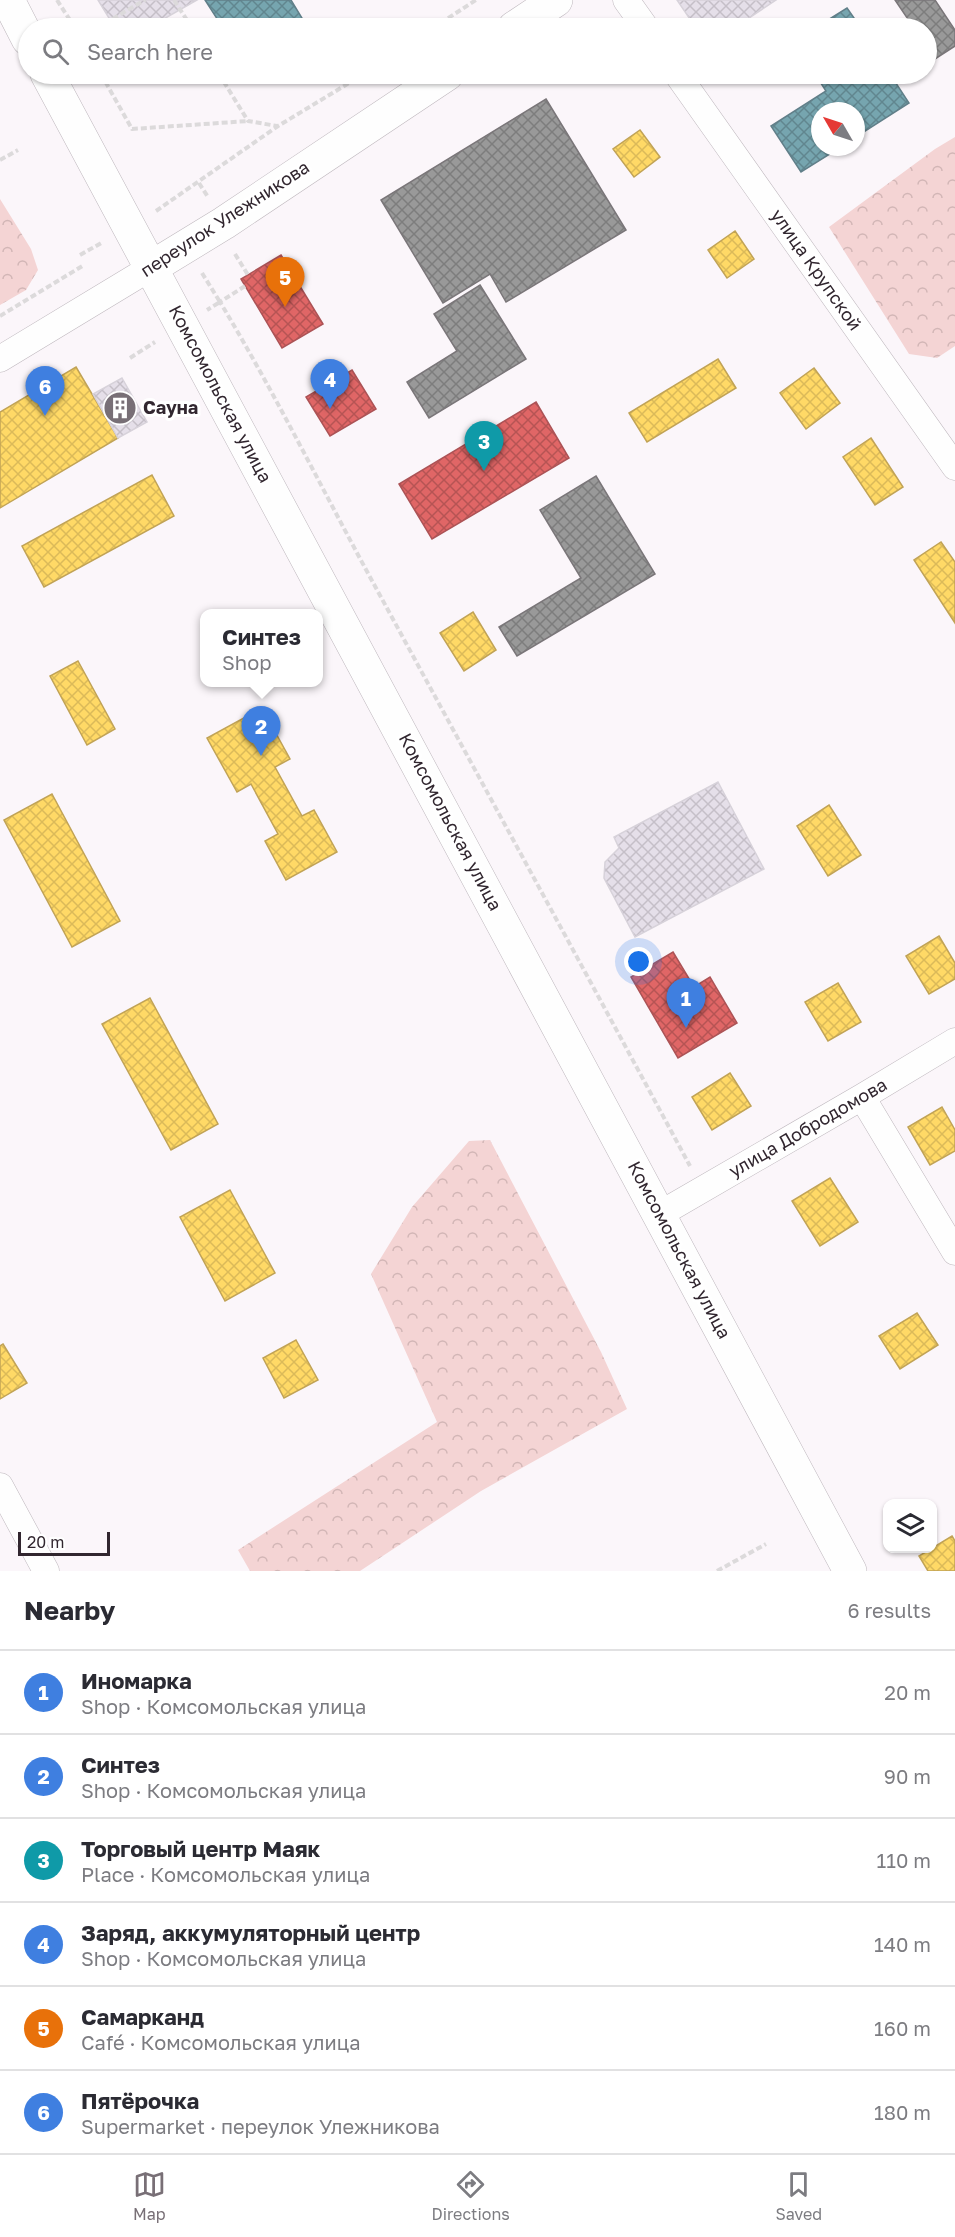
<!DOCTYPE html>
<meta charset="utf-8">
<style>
body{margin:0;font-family:"Golos Text",sans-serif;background:#f2f2f3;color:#2b2b33}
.controls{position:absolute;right:18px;bottom:18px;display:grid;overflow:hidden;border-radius:12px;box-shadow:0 2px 4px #0004}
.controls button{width:54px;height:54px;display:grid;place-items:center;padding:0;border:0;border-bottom:2px solid #e1e1e2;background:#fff;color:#2b2b33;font:30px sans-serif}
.compass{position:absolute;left:811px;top:102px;width:54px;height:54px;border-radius:50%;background:#fff;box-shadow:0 2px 4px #0004;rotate:309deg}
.scale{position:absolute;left:18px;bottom:15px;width:92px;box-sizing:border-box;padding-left:6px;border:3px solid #31262f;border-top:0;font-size:16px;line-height:21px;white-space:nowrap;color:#31262f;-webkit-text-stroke:4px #fff;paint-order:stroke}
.you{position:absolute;left:639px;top:962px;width:21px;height:21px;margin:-15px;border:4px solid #fff;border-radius:50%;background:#1a73e8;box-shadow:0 0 0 9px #1a73e833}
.badge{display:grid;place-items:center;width:39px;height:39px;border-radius:50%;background:#786f76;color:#fff;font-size:20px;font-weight:700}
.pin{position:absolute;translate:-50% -50px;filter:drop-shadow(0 2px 3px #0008)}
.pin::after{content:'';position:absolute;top:32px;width:21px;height:18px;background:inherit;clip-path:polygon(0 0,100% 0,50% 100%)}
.popup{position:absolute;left:200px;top:609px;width:123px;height:78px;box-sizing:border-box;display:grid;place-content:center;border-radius:12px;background:#fff;filter:drop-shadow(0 2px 4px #0005);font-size:20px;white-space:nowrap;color:#7c7c81}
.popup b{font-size:22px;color:#2b2b33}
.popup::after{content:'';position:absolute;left:50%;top:100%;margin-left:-12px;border:12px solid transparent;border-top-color:#fff}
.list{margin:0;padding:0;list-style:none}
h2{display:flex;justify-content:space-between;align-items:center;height:78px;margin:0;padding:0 24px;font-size:26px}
h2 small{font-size:20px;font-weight:400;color:#7c7c81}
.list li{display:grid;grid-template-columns:39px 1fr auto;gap:18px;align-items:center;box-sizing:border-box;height:84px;padding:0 24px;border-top:2px solid #e1e1e2}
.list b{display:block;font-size:22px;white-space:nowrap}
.list p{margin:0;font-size:20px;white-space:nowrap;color:#7c7c81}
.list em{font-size:20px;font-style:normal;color:#7c7c81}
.icon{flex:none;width:33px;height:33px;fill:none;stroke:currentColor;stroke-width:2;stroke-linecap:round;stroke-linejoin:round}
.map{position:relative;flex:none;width:955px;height:1571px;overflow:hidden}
.search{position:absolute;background:#fff;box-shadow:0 2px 4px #0004;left:18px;right:18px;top:18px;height:66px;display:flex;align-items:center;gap:15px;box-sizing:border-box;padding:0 21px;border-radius:33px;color:#7c7c81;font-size:22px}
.sheet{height:582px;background:#fff}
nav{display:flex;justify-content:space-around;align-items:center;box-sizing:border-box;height:84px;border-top:2px solid #e1e1e2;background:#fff;font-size:16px;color:#7c7c81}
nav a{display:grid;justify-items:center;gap:3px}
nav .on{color:#786f76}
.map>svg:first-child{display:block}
.forest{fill:url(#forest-crowns)}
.homes{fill:url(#homes-cross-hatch);stroke:#c1a356;stroke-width:1.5}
.shops{fill:url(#shops-cross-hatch);stroke:#ac5356;stroke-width:1.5}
.public{fill:url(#public-cross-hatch);stroke:#617f89;stroke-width:1.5}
.industry{fill:url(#industry-cross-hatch);stroke:#7a7679;stroke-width:1.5}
.building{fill:url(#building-cross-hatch);stroke:#d7d2da;stroke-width:1.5}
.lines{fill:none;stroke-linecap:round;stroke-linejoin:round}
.minor-casing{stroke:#beb7bd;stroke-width:27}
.secondary-casing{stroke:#beb7bd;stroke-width:34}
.path{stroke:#dcdadb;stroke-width:4;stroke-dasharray:6 3;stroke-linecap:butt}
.minor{stroke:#fefefe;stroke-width:26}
.secondary{stroke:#fefefe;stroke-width:33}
.labels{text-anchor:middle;stroke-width:6;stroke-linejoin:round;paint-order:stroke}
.street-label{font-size:18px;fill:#31262f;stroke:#fff}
.poi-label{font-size:18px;font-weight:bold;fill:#31262f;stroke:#fff;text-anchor:start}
</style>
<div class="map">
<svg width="955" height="1571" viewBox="0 0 955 1571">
<defs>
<pattern id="forest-crowns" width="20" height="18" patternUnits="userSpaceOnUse" patternTransform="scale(1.5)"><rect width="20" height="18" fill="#f4d4d4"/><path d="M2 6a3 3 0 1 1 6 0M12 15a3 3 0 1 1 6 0" fill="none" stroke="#d2b6b6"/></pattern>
<pattern id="homes-cross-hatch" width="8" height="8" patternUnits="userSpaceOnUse" patternTransform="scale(1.5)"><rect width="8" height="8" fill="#ffd966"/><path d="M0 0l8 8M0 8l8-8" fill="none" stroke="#dbba59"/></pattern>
<pattern id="shops-cross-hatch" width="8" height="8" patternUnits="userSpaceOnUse" patternTransform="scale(1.5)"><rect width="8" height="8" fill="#e06666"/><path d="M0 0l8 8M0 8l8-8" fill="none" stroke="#b65454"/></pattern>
<pattern id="public-cross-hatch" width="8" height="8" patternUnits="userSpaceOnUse" patternTransform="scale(1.5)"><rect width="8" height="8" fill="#76a5af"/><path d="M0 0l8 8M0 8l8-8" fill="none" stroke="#61868f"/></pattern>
<pattern id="industry-cross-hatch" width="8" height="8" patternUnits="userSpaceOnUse" patternTransform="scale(1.5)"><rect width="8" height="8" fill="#999"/><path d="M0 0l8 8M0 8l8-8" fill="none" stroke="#7d7d7d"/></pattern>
<pattern id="building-cross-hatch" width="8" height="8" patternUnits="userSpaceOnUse" patternTransform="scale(1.5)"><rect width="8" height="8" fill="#e5dfe9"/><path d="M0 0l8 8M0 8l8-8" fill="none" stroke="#c5bfc8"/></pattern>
</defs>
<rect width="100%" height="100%" fill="#fbf6fa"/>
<path class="forest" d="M 955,137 L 955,346 L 937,358 L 909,354 L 829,227 L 935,149 Z
M 0,199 L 31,249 L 38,270 L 26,290 L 0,305 Z
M 490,1140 L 601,1352 L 627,1409 L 481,1491 L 360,1571 L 250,1571 L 238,1550 L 437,1422 L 371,1274 L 412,1207 L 469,1141 Z"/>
<path class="homes" d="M 640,130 L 660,157 L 634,177 L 613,149 Z
M 735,231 L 754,259 L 727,278 L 708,250 Z
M 718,359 L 736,388 L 647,442 L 629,413 Z
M 76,367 L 118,438 L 0,508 L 0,412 Z
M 814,368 L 840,403 L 806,429 L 780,393 Z
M 871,438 L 903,487 L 875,505 L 843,457 Z
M 152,475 L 174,516 L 44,587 L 22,546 Z
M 941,542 L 955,562 L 955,623 L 914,560 Z
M 473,612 L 496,650 L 464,671 L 440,633 Z
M 78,661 L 115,729 L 87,745 L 50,676 Z
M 262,708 L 290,759 L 275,767 L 302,816 L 314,810 L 337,852 L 286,880 L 265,841 L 278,834 L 251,784 L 237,792 L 207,738 Z
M 52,794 L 120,921 L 72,947 L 4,820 Z
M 829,805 L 861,855 L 828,876 L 797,826 Z
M 939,936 L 955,963 L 955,979 L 929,994 L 906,956 Z
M 838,983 L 861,1022 L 828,1041 L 805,1002 Z
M 150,998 L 218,1124 L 171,1150 L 102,1024 Z
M 730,1073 L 751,1106 L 712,1130 L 692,1097 Z
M 942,1107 L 955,1130 L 955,1151 L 930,1165 L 908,1127 Z
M 830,1178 L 858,1222 L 820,1246 L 792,1201 Z
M 230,1190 L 275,1273 L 225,1301 L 180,1217 Z
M 917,1313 L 938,1345 L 900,1369 L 879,1336 Z
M 296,1340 L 318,1380 L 284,1398 L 263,1358 Z
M 3,1344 L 27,1383 L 0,1399 L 0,1346 Z
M 952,1536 L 955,1541 L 955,1571 L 928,1571 L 919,1556 Z"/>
<path class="shops" d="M 281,255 L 323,324 L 282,348 L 241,279 Z
M 352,370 L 376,409 L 330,436 L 306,397 Z
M 536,402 L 569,458 L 432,539 L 399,484 Z
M 673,952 L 694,987 L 710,977 L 737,1023 L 678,1058 L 631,977 Z"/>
<path class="public" d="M 205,0 L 291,0 L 308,28 L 223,28 Z
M 847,8 L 861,28 L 815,28 Z
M 815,74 L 890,74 L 909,103 L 856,137 L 856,111 L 820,111 L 820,147 L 841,147 L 801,172 L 771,126 L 826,91 Z"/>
<path class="industry" d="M 895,0 L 935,0 L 955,30 L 955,46 L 935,59 L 926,46 L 926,28 L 914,28 Z
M 546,99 L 626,230 L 506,302 L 490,274 L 443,303 L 381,200 Z
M 480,285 L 526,359 L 429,418 L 407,382 L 457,351 L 434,314 Z
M 596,476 L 655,574 L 517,656 L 499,627 L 581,578 L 540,510 Z"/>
<path class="building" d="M 98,0 L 197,0 L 148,28 L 115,28 Z
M 677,0 L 776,0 L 734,28 L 696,28 Z
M 122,378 L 147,422 L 118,438 L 93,394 Z
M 718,782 L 764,869 L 635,937 L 604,878 L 605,862 L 619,848 L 614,837 Z"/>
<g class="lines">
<defs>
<path id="minor" d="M 626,0 L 646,28
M 677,74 L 955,467
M 0,359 L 152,267
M 862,1097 L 955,1252
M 660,1214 L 862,1097 L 955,1041
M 0,1486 L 46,1571"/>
<path id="secondary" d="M 8,0 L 28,39
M 514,28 L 556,0
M 47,74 L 850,1571
M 152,267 L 224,223 L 447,74"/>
</defs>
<use href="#minor" class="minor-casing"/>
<use href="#secondary" class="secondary-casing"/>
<path class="path" d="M 57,0 L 75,28
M 174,0 L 192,28
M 97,28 L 145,0
M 433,28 L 476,0
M 101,74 L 132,129 L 248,121
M 219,74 L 248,121 L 277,126
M 0,160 L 18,150
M 199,183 L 208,197
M 156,211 L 278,126 L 364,74
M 235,254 L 248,275
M 80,255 L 103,242
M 202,273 L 220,302 L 207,310
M 245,286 L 220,302 C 276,395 324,493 376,588 C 481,781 586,973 690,1166
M 0,316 L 84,265
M 130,358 L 155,342
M 717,1571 L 766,1544"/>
<use href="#minor" class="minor"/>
<use href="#secondary" class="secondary"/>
</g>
<defs>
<symbol id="building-disc" viewBox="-11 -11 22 22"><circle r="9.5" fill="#786f76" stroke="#fff"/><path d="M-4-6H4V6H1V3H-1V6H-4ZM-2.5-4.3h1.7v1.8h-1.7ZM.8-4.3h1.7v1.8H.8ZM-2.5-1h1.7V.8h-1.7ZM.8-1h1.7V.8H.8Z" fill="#fff"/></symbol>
</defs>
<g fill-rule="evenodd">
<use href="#building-disc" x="101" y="389" width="38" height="38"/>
</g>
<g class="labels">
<g class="street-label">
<text transform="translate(225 219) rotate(-33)" y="6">переулок Улежникова</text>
<text transform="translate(816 270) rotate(55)" y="6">улица Крупской</text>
<text transform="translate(220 394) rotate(62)" y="6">Комсомольская улица</text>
<text transform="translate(450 822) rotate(62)" y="6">Комсомольская улица</text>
<text transform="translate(808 1128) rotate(-30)" y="6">улица Добродомова</text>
<text transform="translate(679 1250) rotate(62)" y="6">Комсомольская улица</text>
</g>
<g class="poi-label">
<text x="143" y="414">Сауна</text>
</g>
</g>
</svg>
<div class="controls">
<button><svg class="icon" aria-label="layers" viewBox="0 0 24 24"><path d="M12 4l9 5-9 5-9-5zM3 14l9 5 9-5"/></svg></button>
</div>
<svg class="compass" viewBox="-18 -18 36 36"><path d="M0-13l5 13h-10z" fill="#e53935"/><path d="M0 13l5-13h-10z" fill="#7c7c81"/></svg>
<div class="scale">20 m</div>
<div class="you"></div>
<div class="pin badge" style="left:686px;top:1028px;background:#3f7fe0">1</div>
<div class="pin badge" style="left:261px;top:756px;background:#3f7fe0">2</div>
<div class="popup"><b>Синтез</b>Shop</div>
<div class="pin badge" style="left:484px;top:471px;background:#0f9aa8">3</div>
<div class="pin badge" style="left:330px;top:409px;background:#3f7fe0">4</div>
<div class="pin badge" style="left:285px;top:307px;background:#e8710a">5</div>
<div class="pin badge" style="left:45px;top:416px;background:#3f7fe0">6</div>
<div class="search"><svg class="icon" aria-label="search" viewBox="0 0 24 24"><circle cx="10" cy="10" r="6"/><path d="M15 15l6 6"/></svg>Search here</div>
</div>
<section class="sheet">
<h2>Nearby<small>6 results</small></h2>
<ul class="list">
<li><span class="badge" style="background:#3f7fe0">1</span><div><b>Иномарка</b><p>Shop · Комсомольская улица</p></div><em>20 m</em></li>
<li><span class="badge" style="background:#3f7fe0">2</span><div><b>Синтез</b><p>Shop · Комсомольская улица</p></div><em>90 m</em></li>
<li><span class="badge" style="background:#0f9aa8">3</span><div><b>Торговый центр Маяк</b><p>Place · Комсомольская улица</p></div><em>110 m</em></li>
<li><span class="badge" style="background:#3f7fe0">4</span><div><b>Заряд, аккумуляторный центр</b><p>Shop · Комсомольская улица</p></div><em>140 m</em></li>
<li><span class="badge" style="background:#e8710a">5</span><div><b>Самарканд</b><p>Café · Комсомольская улица</p></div><em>160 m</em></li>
<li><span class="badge" style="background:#3f7fe0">6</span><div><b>Пятёрочка</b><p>Supermarket · переулок Улежникова</p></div><em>180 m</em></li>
</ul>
</section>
<nav>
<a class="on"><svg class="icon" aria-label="map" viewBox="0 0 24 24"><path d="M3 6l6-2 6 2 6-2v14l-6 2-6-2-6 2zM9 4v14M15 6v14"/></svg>Map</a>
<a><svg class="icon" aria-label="directions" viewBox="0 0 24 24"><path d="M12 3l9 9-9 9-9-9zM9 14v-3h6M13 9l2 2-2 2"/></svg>Directions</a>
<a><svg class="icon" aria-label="saved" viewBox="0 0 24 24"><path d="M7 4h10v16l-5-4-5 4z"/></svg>Saved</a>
</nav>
